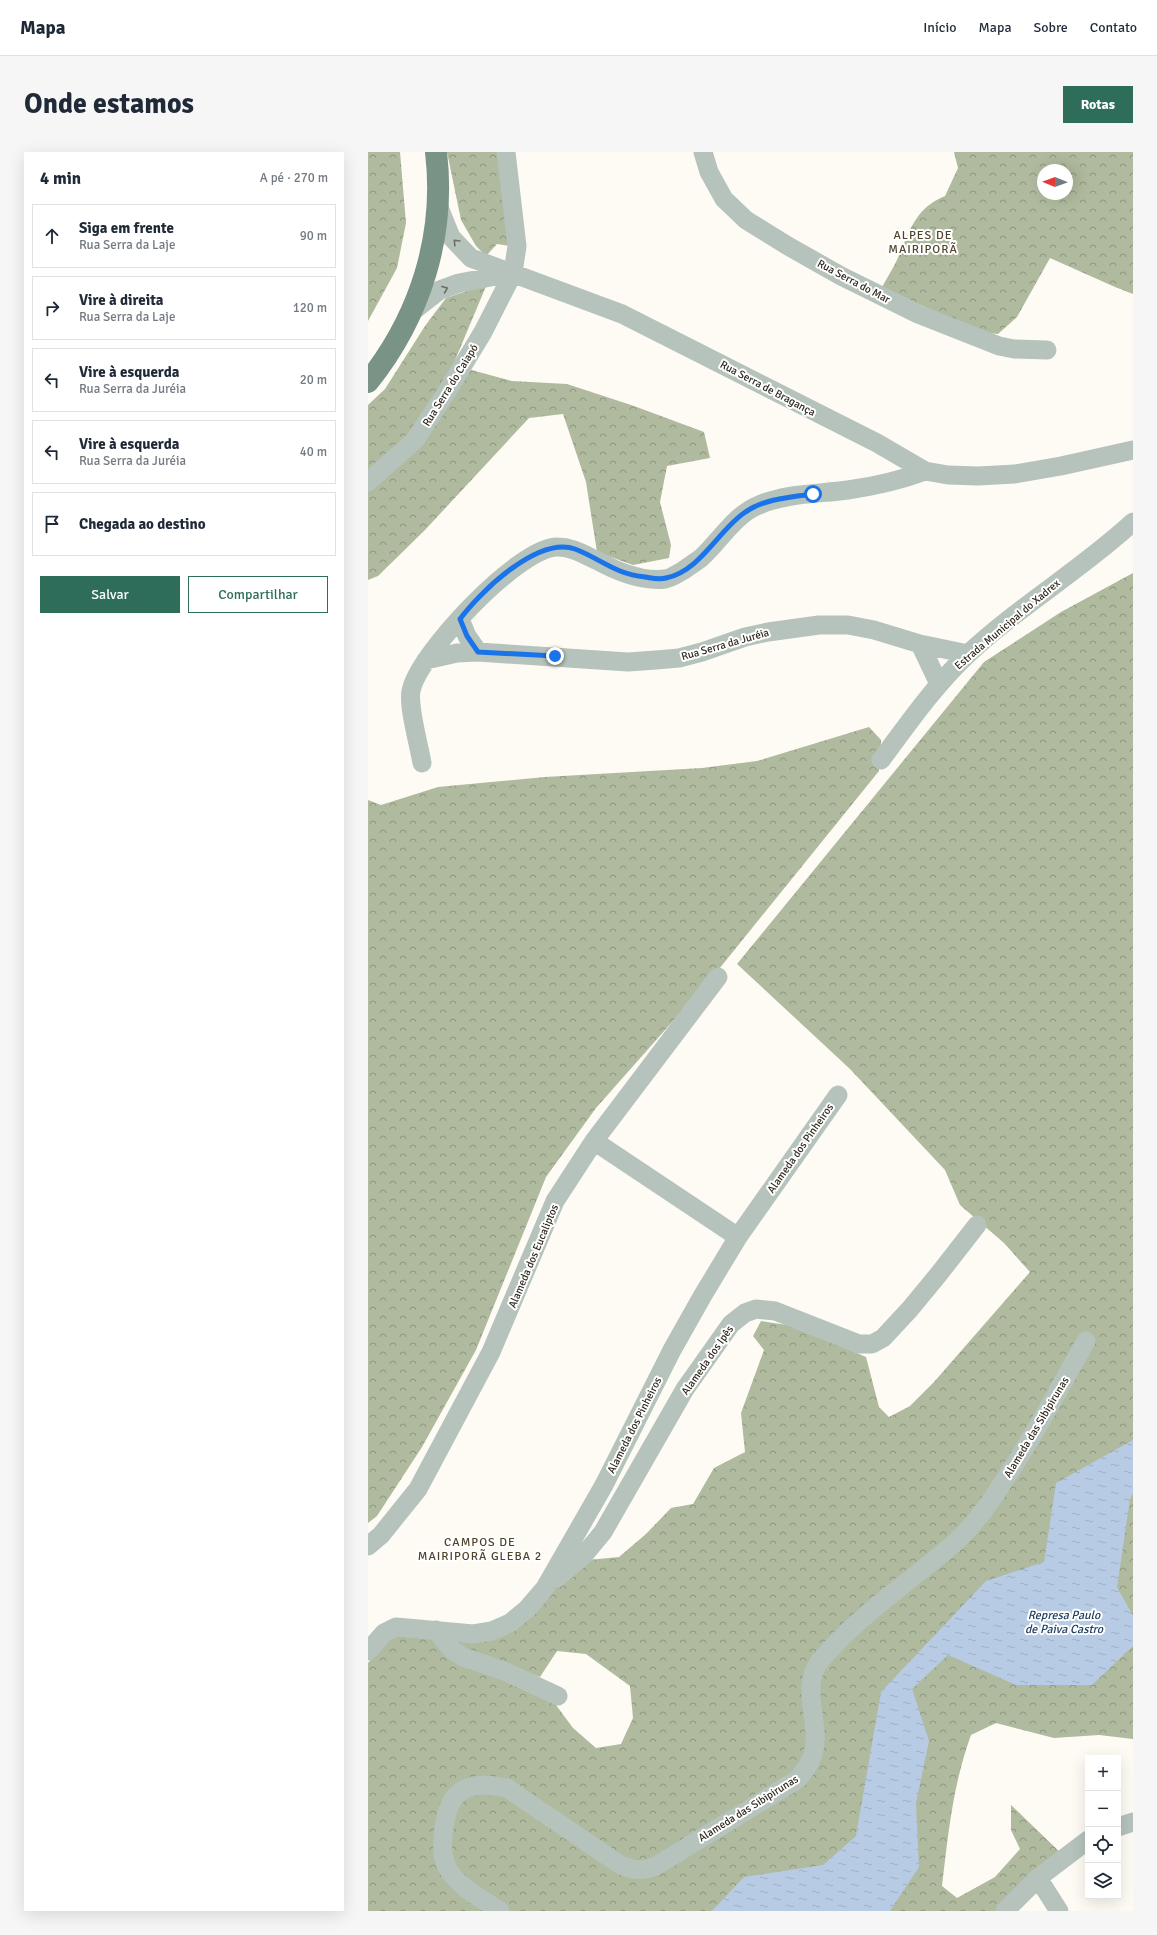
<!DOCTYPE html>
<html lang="pt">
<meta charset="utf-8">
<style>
body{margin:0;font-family:Signika,sans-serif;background:#f6f6f7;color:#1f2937}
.controls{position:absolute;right:12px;bottom:12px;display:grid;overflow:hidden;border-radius:0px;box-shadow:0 4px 16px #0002}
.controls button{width:36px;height:36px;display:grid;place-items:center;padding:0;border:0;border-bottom:1px solid #e0e1e3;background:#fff;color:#1f2937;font:20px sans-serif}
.compass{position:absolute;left:669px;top:12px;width:36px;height:36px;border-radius:50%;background:#fff;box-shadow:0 4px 16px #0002;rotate:271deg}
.stop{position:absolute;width:12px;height:12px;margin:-9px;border:3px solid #1a73e8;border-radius:50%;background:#fff}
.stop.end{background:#1a73e8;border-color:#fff;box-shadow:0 1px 4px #0008}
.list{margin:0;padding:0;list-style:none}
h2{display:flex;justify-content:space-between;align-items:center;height:52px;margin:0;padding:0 16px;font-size:17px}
h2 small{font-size:13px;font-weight:400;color:#747a83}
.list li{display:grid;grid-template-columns:26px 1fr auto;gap:12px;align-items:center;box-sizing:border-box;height:64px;margin:0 8px 8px;padding:0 8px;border:1px solid #e0e1e3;border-radius:0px}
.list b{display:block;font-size:15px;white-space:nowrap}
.list p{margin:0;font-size:13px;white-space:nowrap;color:#747a83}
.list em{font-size:13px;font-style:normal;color:#747a83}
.actions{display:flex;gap:8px;padding:12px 16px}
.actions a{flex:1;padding:9px 0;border:1px solid #2e6d5a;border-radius:0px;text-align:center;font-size:14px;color:#2e6d5a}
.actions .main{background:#2e6d5a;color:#fff}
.icon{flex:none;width:22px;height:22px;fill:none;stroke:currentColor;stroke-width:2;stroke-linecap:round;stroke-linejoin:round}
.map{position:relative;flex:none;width:765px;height:1759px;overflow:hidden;border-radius:0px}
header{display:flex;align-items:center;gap:24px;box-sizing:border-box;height:56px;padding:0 20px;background:#fff;border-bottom:1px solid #e0e1e3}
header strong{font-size:19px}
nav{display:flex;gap:22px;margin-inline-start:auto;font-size:14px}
.intro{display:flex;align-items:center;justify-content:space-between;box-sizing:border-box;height:96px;padding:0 24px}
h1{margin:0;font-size:28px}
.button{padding:10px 18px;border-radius:0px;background:#2e6d5a;color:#fff;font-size:14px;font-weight:700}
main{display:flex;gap:24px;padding:0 24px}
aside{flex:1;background:#fff;border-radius:0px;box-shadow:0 4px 16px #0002}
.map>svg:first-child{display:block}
.forest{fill:url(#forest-crowns);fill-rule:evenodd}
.water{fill:url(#water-ripples)}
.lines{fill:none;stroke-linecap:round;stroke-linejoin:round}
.minor{stroke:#b5c3bc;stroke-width:19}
.major{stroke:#799387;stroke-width:22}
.oneway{stroke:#6b6f65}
.route{stroke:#1a73e8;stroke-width:5}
.labels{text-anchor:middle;stroke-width:4;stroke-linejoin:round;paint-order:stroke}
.street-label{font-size:11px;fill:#2f2a1e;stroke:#fff}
.neighbourhood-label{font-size:12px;letter-spacing:1px;fill:#4f432b;stroke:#fff}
.water-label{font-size:12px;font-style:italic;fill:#1f3e60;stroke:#fff}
</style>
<header>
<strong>Mapa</strong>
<nav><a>Início</a><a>Mapa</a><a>Sobre</a><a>Contato</a></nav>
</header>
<div class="intro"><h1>Onde estamos</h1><a class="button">Rotas</a></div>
<main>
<aside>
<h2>4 min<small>A pé · 270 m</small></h2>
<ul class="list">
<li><svg class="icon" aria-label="ahead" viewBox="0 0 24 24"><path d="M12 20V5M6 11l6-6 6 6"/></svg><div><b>Siga em frente</b><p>Rua Serra da Laje</p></div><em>90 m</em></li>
<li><svg class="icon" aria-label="right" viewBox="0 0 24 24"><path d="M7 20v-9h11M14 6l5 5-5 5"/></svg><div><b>Vire à direita</b><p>Rua Serra da Laje</p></div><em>120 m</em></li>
<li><svg class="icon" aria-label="left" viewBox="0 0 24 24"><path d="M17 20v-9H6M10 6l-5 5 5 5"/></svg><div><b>Vire à esquerda</b><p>Rua Serra da Juréia</p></div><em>20 m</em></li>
<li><svg class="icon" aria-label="left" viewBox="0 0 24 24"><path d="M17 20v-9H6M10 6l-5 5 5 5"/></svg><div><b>Vire à esquerda</b><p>Rua Serra da Juréia</p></div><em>40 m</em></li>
<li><svg class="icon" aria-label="arrive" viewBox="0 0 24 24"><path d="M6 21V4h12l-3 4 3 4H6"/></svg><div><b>Chegada ao destino</b></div></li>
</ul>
<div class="actions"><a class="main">Salvar</a><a>Compartilhar</a></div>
</aside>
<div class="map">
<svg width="765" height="1759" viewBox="0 0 765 1759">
<defs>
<pattern id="forest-crowns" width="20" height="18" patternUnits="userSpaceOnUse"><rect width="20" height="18" fill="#afba9e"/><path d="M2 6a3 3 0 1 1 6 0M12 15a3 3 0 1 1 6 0" fill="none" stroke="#8f9780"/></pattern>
<pattern id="water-ripples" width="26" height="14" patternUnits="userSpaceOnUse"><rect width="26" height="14" fill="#b7cce4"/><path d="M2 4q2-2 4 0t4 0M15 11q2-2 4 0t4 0" fill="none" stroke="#9eafc3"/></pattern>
</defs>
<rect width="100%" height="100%" fill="#fefbf5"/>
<path class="forest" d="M 0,0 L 32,0 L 38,71 L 29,116 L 0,169 Z
M 79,0 L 129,0 L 142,94 L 129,92 L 118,104 L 108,94 L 93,68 Z
M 586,0 L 765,0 L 765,142 L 747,135 L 682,106 L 649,165 L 630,182 L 611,180 L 514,135 C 518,128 522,121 526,114 C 541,85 543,58 577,44 L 590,16 ZM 675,18 L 699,18 L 699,42 L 675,42 Z
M 119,132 L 85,213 L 144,229 L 199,232 L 266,254 L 336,280 L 342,306 L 299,314 L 292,350 L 303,393 L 301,406 L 265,413 L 229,400 L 218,330 L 195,262 L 161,266 L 57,378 L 10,424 L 0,428 L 0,253 L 17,237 L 57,174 L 78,146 Z
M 765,421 L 765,1587 L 731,1583 L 686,1586 L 628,1571 L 603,1583 C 585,1632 580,1683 574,1734 L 589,1746 L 627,1725 L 652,1697 L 643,1678 L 643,1653 L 695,1703 L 633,1759 L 0,1759 L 0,1511 L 22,1483 L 63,1482 L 188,1553 L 205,1576 L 228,1596 L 253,1592 L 265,1566 L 262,1534 L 218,1502 L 189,1499 L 172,1525 L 94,1495 L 79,1484 L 123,1484 L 220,1408 L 251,1405 L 278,1382 L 303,1356 L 325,1352 L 346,1316 L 377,1300 L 373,1261 L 396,1198 L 385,1184 L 393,1169 L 426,1174 L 498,1205 L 511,1255 L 521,1265 L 542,1254 L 566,1230 L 662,1120 L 636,1091 L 592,1053 L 577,1018 L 482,917 L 369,812 L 616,510 L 693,460 Z
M 501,575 L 513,588 L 511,619 L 351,817 L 228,956 L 178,1025 L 108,1198 L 54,1295 L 9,1364 L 0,1371 L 0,648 L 13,653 L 70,635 L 177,625 L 334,616 L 389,609 Z"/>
<path class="water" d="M 765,1288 L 765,1341 L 762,1347 L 749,1435 L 765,1464 L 765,1494 L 724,1533 L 648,1533 L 580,1503 L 544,1537 L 561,1589 L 548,1651 L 551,1715 L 522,1759 L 344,1759 L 376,1725 L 455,1713 L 488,1684 L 513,1540 L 618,1429 L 676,1410 L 688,1331 Z"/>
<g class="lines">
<path class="minor" d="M 335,0 L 341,20 L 356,47 L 378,68 L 420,94 L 473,124 L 550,162 L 631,194 L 646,197 L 679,198
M 70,53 L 83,85 L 103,106 L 254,162 L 509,291 L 557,319 L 580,323 L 610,324 L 647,322 L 693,314 L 765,298
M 45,159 L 72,138 L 91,131 L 144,121
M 0,330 L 47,288 L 78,241 L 115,180 L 145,121 L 149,94 L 138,0
M 92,467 L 99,484 L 110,500
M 552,492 L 571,532
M 58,508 L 89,501 L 110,500 L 260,510 L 288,508 L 311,506 L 334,500 L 377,485 L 400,480 L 451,473 L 480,473 L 506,478 L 552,492 L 600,502
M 513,608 C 540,572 566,534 599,503 C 651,454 713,418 765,370
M 54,611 C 51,593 40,555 43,539 C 50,502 151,395 189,395 C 204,395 215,402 228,408 C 248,419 273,430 297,427 C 304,426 310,421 316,418 C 321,414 328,410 333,406 C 352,389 366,363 391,353 C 418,341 451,342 480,338 C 507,334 531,329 557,319
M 226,989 L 370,1085
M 0,1394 L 13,1383 L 50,1337 L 123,1200 L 187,1049 L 226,989 L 350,825
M 189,1426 L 216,1403 L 235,1380 L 317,1237 L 363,1172 L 377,1161 L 388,1157 L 407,1159 L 491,1192 L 504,1192 L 515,1186 L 542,1157 L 570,1123 L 609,1073
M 68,1478 L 84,1498 L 95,1505 L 136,1519 L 190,1544
M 0,1499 L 16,1481 L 28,1475 L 105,1482 L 124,1479 L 142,1471 L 159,1457 L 177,1436 L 236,1333 L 304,1198 L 335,1143 L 370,1085 L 470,943
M 750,1675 L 765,1670
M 670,1726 L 691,1759
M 132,1759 C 117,1749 86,1732 79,1715 C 73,1703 74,1689 76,1676 C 81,1635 102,1628 139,1636 L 251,1712 C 265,1719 274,1719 288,1714 L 430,1627 C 437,1618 444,1609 446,1598 C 452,1569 432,1535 452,1509 C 492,1461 547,1427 593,1385 C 610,1368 624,1348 637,1327 C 667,1283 692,1235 718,1189
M 637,1759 L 670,1726 L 720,1688"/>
<path class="major" d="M 0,230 C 52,165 78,84 68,0"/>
</g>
<defs><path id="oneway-chevron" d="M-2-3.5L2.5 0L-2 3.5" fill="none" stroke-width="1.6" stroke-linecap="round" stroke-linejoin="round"/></defs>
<g class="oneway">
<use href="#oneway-chevron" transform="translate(88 90) rotate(-134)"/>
<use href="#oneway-chevron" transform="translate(77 137) rotate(-22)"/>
</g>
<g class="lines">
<path class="route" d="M 187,504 L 110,500 L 99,484 L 92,467 C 113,439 170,384 207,397 C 233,407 247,422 277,425 C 284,426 291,428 298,426 C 332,419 350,379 376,361 C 395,347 422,345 445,342"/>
</g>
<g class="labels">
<g class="street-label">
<text transform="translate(486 129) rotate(28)" y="4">Rua Serra do Mar</text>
<text transform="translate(82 233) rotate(-58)" y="4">Rua Serra do Caiapó</text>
<text transform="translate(400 236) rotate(28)" y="4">Rua Serra de Bragança</text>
<text transform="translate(639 472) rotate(-40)" y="4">Estrada Municipal do Xadrex</text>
<text transform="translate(357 492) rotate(-16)" y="4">Rua Serra da Juréia</text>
<text transform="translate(432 996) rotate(-55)" y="4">Alameda dos Pinheiros</text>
<text transform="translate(165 1104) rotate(-67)" y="4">Alameda dos Eucaliptos</text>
<text transform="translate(339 1208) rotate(-55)" y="4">Alameda dos Ipês</text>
<text transform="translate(266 1273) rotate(-63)" y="4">Alameda dos Pinheiros</text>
<text transform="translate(668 1275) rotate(-59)" y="4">Alameda das Sibipirunas</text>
<text transform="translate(380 1656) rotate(-32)" y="4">Alameda das Sibipirunas</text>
</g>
<g class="neighbourhood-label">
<text x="555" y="87">ALPES DE<tspan x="555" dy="14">MAIRIPORÃ</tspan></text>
<text x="112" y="1394">CAMPOS DE<tspan x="112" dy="14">MAIRIPORÃ GLEBA 2</tspan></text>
</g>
<g class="water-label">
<text x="696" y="1467">Represa Paulo<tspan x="696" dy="14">de Paiva Castro</tspan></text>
</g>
</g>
</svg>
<div class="controls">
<button>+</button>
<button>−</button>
<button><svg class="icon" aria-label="locate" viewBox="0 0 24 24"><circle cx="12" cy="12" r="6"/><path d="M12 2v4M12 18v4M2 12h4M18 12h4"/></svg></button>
<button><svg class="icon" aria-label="layers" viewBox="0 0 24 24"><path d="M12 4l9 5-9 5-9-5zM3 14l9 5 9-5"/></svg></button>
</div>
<svg class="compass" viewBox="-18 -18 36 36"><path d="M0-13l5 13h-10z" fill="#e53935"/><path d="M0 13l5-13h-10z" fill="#747a83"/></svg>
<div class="stop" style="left:445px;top:342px"></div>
<div class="stop end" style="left:187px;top:504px"></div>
</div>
</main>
